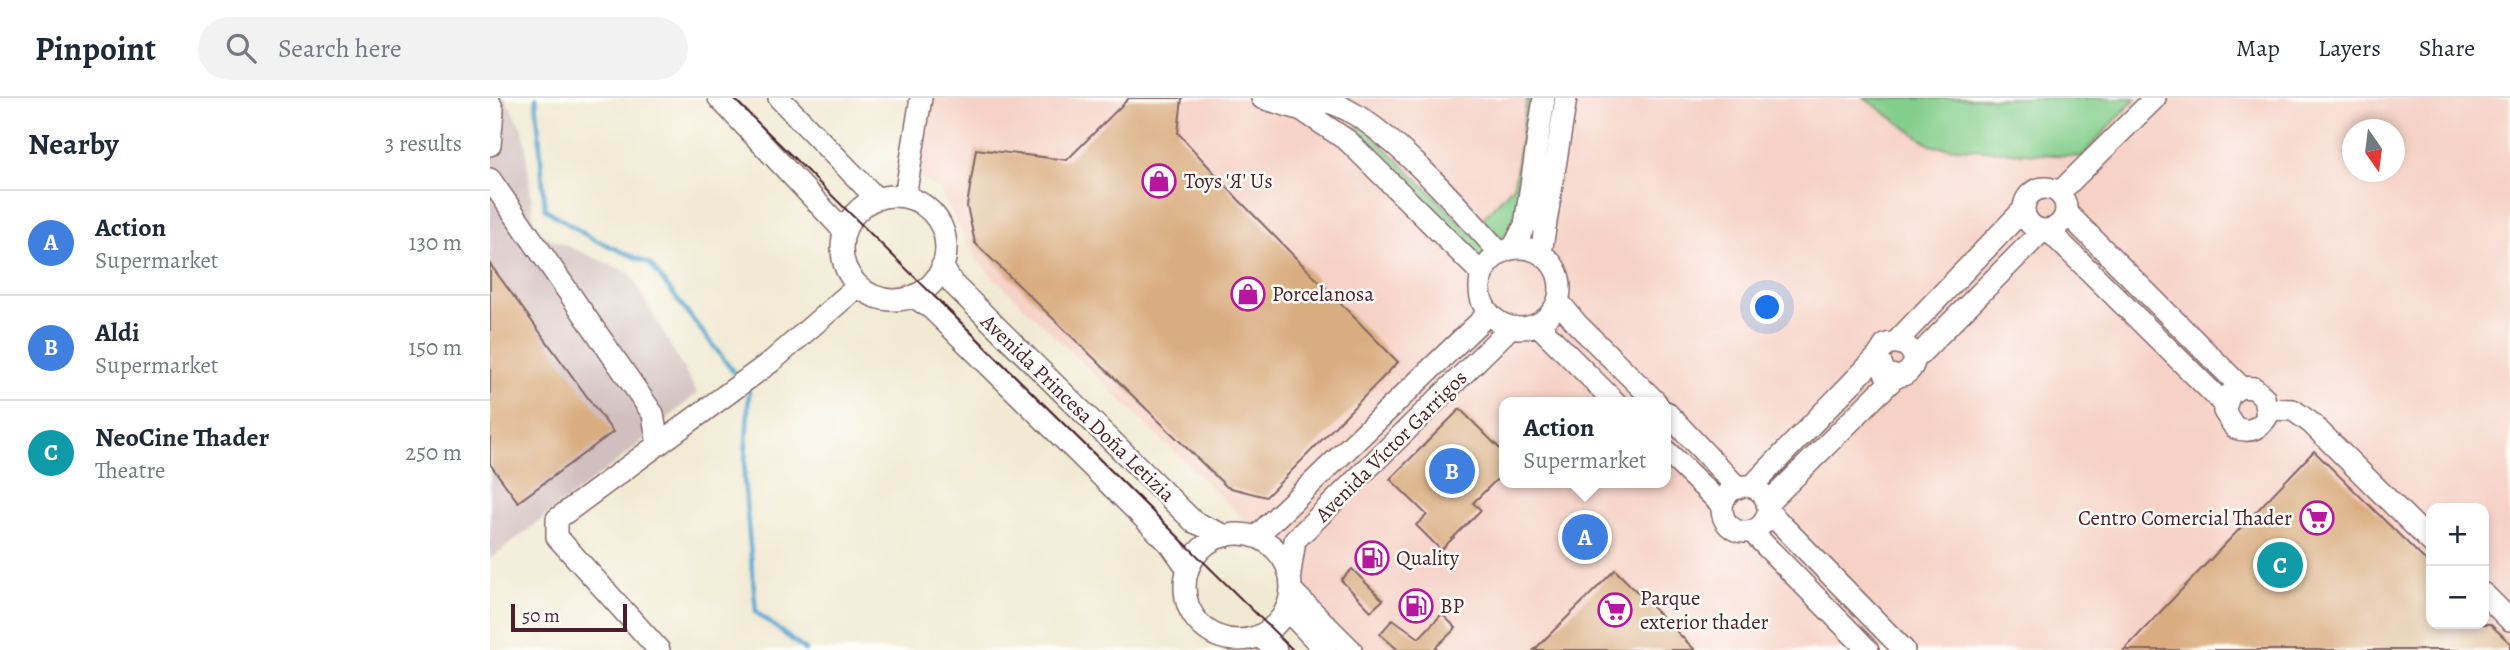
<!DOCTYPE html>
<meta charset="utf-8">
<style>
body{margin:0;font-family:Alegreya,serif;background:#f2f2f3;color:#1f2937}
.controls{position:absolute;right:21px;bottom:21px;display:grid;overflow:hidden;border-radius:14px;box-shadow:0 4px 10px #0003}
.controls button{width:63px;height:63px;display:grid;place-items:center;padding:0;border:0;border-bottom:2px solid #e0e1e3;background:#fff;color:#1f2937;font:35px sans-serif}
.compass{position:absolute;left:1852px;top:21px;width:63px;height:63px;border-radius:50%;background:#fff;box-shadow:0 4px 10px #0003;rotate:166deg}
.scale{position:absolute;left:21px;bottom:18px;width:116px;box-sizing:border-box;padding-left:7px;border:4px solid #4a1f2b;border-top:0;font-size:19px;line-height:24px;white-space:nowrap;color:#4a1f2b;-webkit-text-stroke:5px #fdfcf7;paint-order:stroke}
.you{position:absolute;left:1278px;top:210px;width:24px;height:24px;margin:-18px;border:5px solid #fff;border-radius:50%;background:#1a73e8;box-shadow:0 0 0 10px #1a73e833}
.badge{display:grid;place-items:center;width:46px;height:46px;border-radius:50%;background:#b45309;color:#fff;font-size:23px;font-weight:700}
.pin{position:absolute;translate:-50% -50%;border:4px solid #fff;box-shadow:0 2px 7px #0006}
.popup{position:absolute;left:1009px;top:299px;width:172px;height:91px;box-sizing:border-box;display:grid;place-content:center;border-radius:14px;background:#fff;filter:drop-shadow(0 2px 5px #0005);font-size:23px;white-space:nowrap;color:#747a83}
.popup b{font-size:26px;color:#1f2937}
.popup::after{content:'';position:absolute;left:50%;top:100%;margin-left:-14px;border:14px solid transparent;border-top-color:#fff}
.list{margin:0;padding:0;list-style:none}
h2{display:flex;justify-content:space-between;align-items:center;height:91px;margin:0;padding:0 28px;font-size:30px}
h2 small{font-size:23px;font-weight:400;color:#747a83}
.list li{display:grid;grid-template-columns:46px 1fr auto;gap:21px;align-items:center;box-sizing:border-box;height:105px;padding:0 28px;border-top:2px solid #e0e1e3}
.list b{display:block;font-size:26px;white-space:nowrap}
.list p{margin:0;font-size:23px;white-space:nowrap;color:#747a83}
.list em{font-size:23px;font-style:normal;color:#747a83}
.icon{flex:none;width:38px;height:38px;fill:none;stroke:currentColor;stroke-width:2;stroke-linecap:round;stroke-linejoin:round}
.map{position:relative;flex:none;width:2020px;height:552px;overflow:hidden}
header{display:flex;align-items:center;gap:42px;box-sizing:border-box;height:98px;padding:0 35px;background:#fff;border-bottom:2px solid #e0e1e3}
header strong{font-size:33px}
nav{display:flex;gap:38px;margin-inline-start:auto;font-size:24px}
.search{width:490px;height:63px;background:#f2f2f3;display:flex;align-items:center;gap:18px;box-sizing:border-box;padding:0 24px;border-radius:38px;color:#747a83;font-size:26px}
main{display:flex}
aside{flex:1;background:#fff}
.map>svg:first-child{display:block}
.built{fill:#f6d1c6;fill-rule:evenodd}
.industrial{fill:#d1bfbf}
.green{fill:#83ce8b;stroke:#66765b;stroke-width:2}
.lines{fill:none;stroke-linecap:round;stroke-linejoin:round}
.stream{stroke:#55a4cf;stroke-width:4.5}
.building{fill:#daad81}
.minor-casing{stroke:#846666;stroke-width:24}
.minor{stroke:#fff;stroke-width:21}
.tram{stroke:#4a1f2b;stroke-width:2}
.labels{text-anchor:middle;stroke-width:5;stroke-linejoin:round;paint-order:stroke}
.poi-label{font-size:21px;fill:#4a1f2b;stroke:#fdfcf7;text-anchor:start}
.street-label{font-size:21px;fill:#4a1f2b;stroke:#fdfcf7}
</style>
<header>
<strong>Pinpoint</strong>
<div class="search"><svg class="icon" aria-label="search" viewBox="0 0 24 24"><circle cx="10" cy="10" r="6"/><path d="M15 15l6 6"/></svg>Search here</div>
<nav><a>Map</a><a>Layers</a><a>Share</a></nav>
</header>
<main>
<aside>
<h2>Nearby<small>3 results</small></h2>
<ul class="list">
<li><span class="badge" style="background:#3f7fe0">A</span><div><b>Action</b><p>Supermarket</p></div><em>130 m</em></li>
<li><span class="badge" style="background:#3f7fe0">B</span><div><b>Aldi</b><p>Supermarket</p></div><em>150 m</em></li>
<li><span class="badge" style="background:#0f9aa8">C</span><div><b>NeoCine Thader</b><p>Theatre</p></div><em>250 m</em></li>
</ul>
</aside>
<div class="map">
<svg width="2020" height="552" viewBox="0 0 2020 552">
<rect width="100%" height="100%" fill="#fdfcf7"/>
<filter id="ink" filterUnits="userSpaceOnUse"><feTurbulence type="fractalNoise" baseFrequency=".0143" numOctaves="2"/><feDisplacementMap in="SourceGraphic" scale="14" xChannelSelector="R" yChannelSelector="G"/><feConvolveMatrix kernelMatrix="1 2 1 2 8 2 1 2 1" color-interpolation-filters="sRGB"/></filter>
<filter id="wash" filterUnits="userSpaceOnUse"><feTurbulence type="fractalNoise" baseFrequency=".00686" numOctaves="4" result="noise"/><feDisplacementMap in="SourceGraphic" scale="28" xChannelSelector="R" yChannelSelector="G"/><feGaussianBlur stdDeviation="1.57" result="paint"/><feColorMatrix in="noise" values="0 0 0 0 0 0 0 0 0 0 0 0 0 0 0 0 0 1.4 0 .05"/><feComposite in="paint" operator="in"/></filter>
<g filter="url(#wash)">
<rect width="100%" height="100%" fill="#f1ead3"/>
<path class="built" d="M 433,0 L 2020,0 L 2020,552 L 872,552 L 839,521 L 786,452 L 490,166 L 449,92 L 425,77 ZM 1862,32 L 1904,32 L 1904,74 L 1862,74 ZM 1014,304 L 1176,304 L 1176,385 L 1014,385 ZM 1941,410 L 1994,410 L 1994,526 L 1941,526 Z"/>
<path class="industrial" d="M 0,0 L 15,0 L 34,35 L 45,134 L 140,175 L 207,295 L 138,355 L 0,461 Z"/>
<path class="green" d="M 1037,0 L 1048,0 L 1028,132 L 1019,148 L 995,128 L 993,120 L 1024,87 Z
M 1374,0 L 1646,0 L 1591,59 L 1442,48 Z
M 873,28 L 1003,156 L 993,166 L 862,34 L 865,30 Z"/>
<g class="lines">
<path class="stream" d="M 46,0 L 55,111 L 101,140 L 160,166 L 245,276
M 259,294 L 254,381 L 266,514 L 315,552"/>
</g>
<g id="blocks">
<path class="building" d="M 639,0 L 692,0 L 688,35 L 748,101 L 908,264 L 776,399 L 737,389 L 485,145 L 477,108 L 486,51 L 577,62 Z
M 0,166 L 123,334 L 28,404 L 0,366 Z
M 970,311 L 1014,355 L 1014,374 L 983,405 L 991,412 L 951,452 L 926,427 L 937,417 L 900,381 Z
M 1824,353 L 1941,468 L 1941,526 L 2000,526 L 2020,545 L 2020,552 L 1634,552 Z
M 862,471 L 893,502 L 881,513 L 851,482 Z
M 1125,472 L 1205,552 L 1044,552 Z
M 952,516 L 966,530 L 945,550 L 948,552 L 908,552 L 890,536 L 903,521 L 929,540 Z"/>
</g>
</g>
<g filter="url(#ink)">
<use href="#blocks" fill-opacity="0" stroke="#846666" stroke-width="2"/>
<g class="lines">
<defs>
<path id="minor" d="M 229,0 L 354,133
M 289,0 L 387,101
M 772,0 L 812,12 L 858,43 L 992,176
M 799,0 C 814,2 833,1 847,7 C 898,28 972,112 1010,155
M 0,5 L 3,12 L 0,47
M 0,81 L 163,316 L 168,347
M1534 111a21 21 0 1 1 42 0a21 21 0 1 1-42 0Z
M 1569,95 L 1665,0
M352 150a52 52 0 1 1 104 0a52 52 0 1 1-104 0Z
M 415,99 L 431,0
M 1577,115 L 1751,289 L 1764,290 L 1774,299 L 1777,319 C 1769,331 1759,335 1745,330 L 1734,313 L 1740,296 L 1751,289
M 1558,132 L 1734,306
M990 190a40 40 0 1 1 80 0a40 40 0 1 1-80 0Z
M 1023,150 L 1035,127 L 1054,0
M 1051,155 L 1076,0
M 452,168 L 463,186 L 704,424 L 736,438
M 423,198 L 442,211 L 681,447 L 698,471
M 1069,204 L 1087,226 L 1166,304
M 1048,227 L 1125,304
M 1407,243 L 1534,111
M 1424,262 L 1553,132
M 1778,311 L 1803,312 L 1821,325 L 1941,444
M 1176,314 L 1248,390
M 1176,353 L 1232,407
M1232 411a23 23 0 1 1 46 0a23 23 0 1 1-46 0Z
M 1261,389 L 1388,258
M 1277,406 L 1390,294 C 1395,290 1401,282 1407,279 C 1415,275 1411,280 1418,274 C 1435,258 1413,238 1395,247 L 1388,258 L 1395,275 L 1407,279
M 1278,413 L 1414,552
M 1261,433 L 1378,552
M695 489a53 53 0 1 1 106 0a53 53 0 1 1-106 0Z
M 771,441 L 772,433 L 998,216
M 800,475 L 805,442 L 1020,230
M 802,493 L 861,552
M 1994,496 L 2020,522
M 796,511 L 835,552
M 769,538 L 786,552
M 169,552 L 67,439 L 67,421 L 282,263 L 368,188"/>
</defs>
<use href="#minor" class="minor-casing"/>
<use href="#minor" class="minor"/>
<path class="tram" d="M 243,0 L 803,552"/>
</g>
</g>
<defs>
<symbol id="shop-ring" viewBox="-11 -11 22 22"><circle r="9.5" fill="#fdfcf7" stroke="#b5179e" stroke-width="1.5"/><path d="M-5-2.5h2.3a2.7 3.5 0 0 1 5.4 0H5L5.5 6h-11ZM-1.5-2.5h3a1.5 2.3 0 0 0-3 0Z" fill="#b5179e"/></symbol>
<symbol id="supermarket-ring" viewBox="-11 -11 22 22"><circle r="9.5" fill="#fdfcf7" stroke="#b5179e" stroke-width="1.5"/><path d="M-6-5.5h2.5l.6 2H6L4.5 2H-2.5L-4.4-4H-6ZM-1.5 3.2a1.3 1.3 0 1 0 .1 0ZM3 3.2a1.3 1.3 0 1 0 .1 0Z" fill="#b5179e"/></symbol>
<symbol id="fuel-ring" viewBox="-11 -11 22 22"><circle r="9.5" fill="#fdfcf7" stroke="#b5179e" stroke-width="1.5"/><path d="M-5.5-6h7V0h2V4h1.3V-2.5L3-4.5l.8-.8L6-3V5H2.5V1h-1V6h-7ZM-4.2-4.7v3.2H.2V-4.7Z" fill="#b5179e"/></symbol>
</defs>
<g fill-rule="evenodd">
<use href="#shop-ring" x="650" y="64" width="38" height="38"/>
<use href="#shop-ring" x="739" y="177" width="38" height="38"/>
<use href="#supermarket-ring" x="1808" y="401" width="38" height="38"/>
<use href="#fuel-ring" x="863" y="441" width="38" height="38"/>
<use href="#fuel-ring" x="907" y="489" width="38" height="38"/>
<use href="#supermarket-ring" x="1106" y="493" width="38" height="38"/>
</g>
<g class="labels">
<g class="poi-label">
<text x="694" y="90">Toys 'Я' Us</text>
<text x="782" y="203">Porcelanosa</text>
<text x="1802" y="427" text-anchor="end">Centro Comercial Thader</text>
<text x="906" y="467">Quality</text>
<text x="1150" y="507">Parque<tspan x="1150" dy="24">exterior thader</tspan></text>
<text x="950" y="515">BP</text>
</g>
<g class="street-label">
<text transform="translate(588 310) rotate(44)" y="7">Avenida Princesa Doña Letizia</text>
<text transform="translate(901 348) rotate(-45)" y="7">Avenida Víctor Garrigos</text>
</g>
</g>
</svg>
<div class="controls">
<button>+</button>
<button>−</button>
</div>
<svg class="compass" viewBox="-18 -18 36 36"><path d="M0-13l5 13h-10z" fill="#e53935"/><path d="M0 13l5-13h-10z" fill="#747a83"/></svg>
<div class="scale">50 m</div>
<div class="you"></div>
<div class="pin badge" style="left:1095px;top:439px;background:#3f7fe0">A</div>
<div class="popup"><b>Action</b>Supermarket</div>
<div class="pin badge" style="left:962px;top:373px;background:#3f7fe0">B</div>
<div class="pin badge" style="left:1790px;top:467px;background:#0f9aa8">C</div>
</div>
</main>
